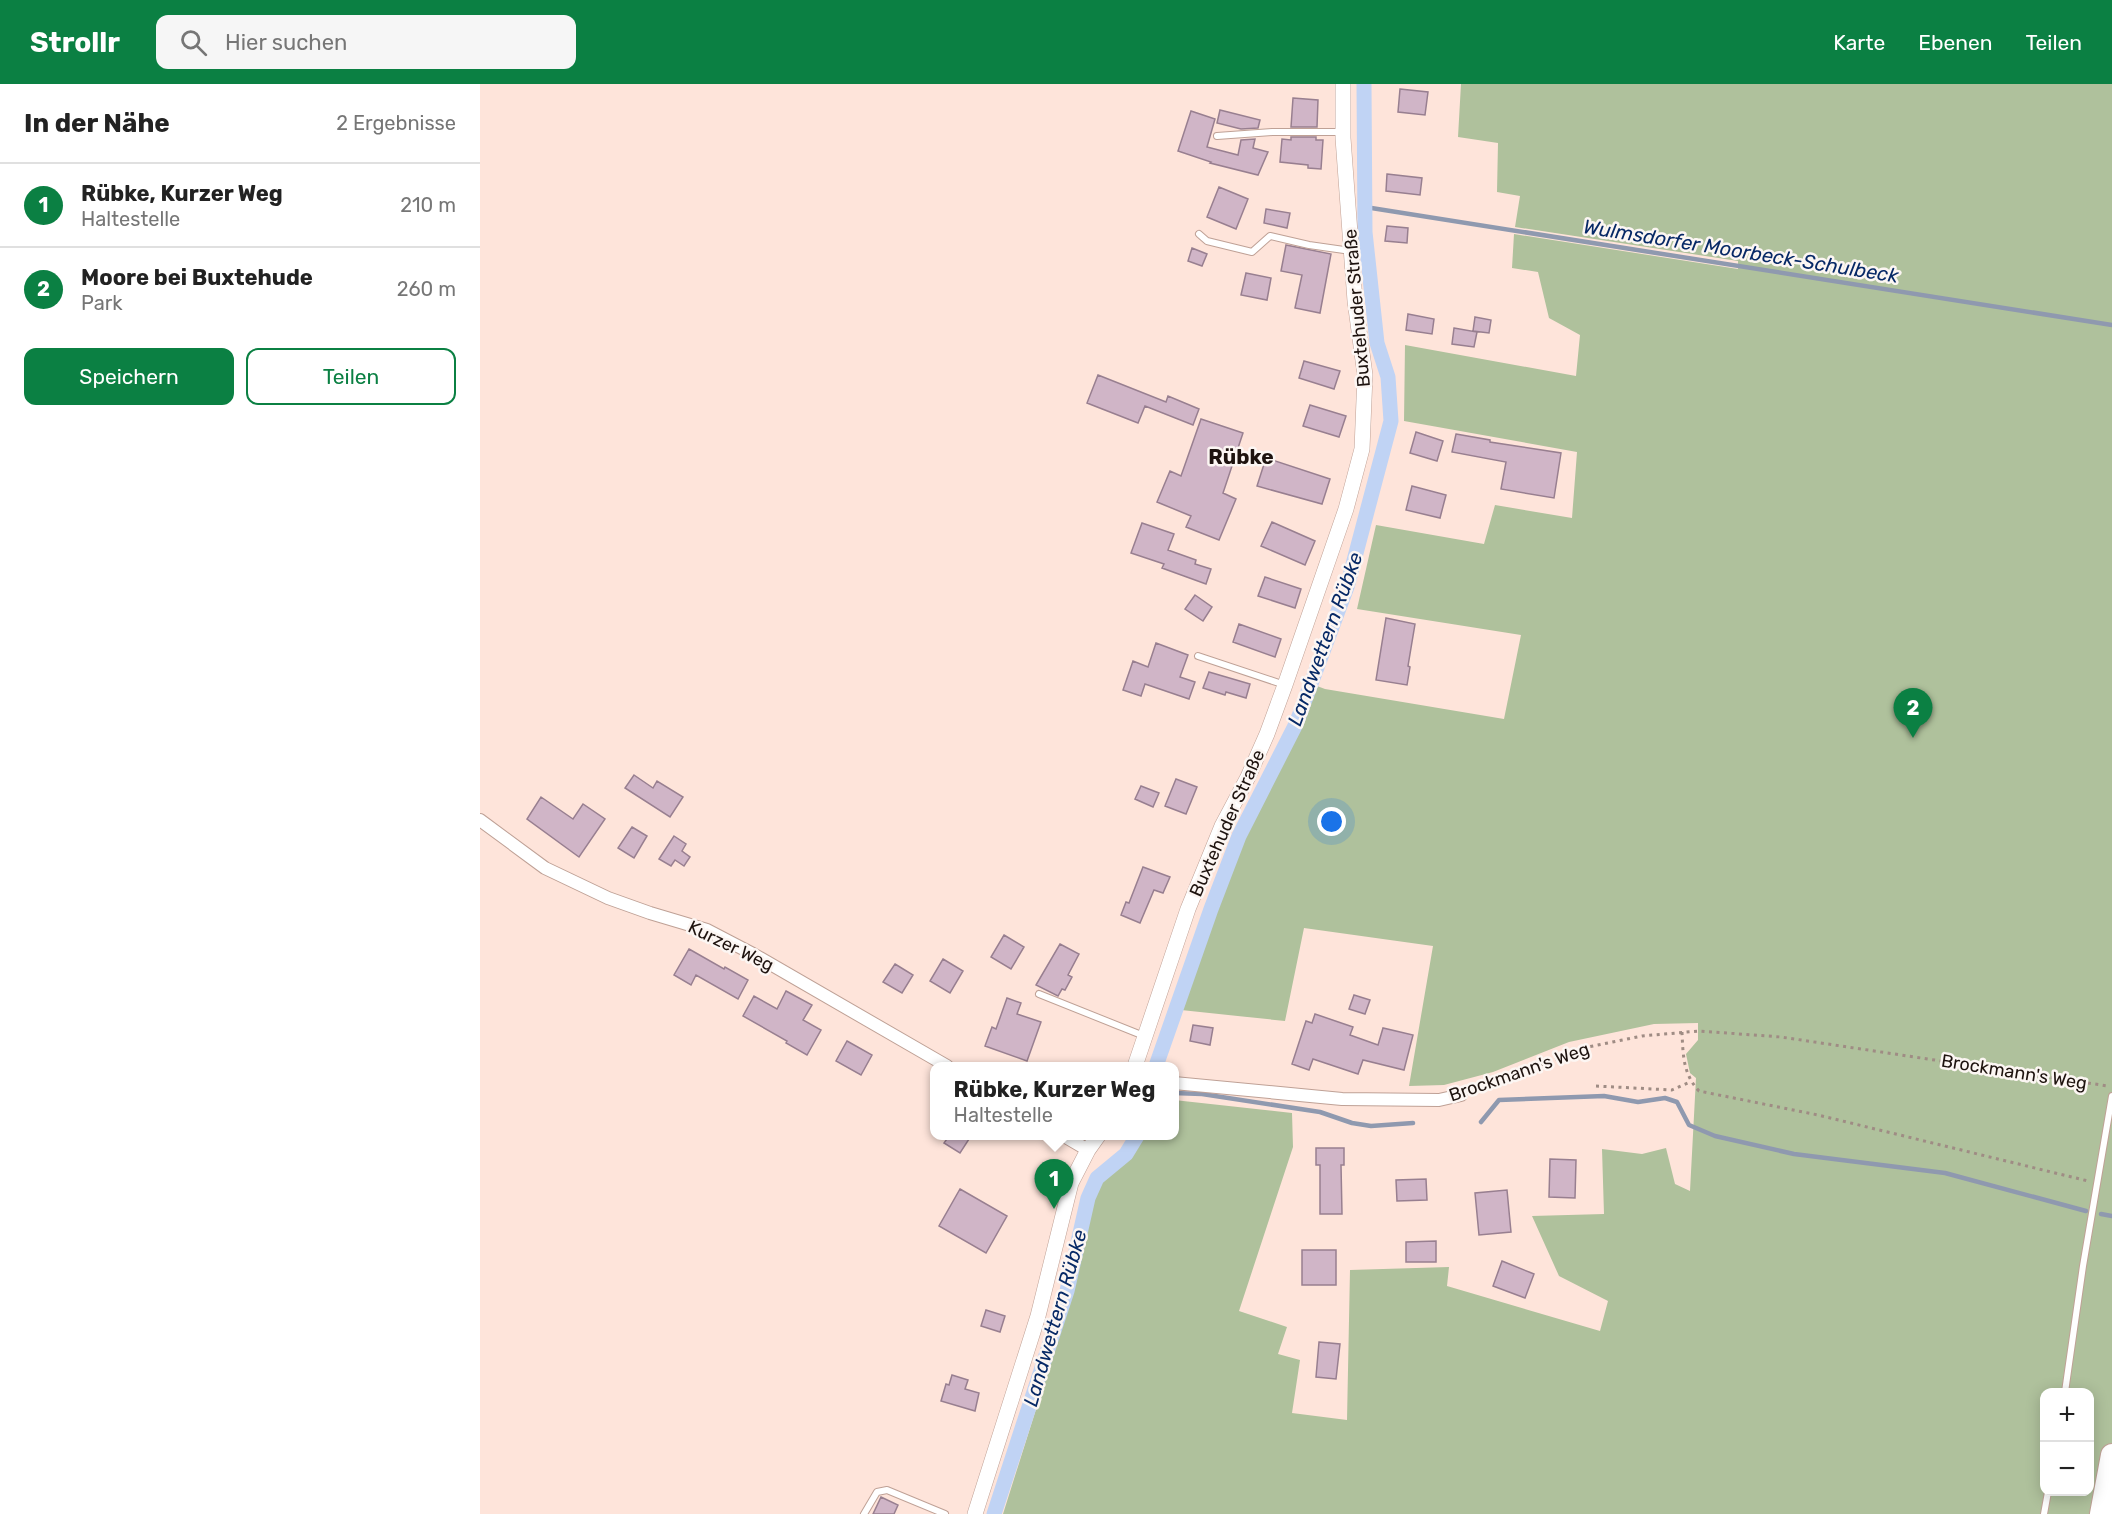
<!DOCTYPE html>
<html lang="de">
<meta charset="utf-8">
<style>
body{margin:0;font-family:Rubik,sans-serif;background:#f6f6f6;color:#222}
.controls{position:absolute;right:18px;bottom:18px;display:grid;overflow:hidden;border-radius:12px;box-shadow:0 3px 15px #0003}
.controls button{width:54px;height:54px;display:grid;place-items:center;padding:0;border:0;border-bottom:2px solid #e0e0e0;background:#fff;color:#222;font:30px sans-serif}
.you{position:absolute;left:852px;top:738px;width:21px;height:21px;margin:-15px;border:4px solid #fff;border-radius:50%;background:#1a73e8;box-shadow:0 0 0 9px #1a73e833}
.badge{display:grid;place-items:center;width:39px;height:39px;border-radius:50%;background:#0b8043;color:#fff;font-size:20px;font-weight:700}
.pin{position:absolute;translate:-50% -50px;filter:drop-shadow(0 2px 3px #0008)}
.pin::after{content:'';position:absolute;top:32px;width:21px;height:18px;background:inherit;clip-path:polygon(0 0,100% 0,50% 100%)}
.popup{position:absolute;left:450px;top:978px;width:249px;height:78px;box-sizing:border-box;display:grid;place-content:center;border-radius:12px;background:#fff;filter:drop-shadow(0 2px 4px #0005);font-size:20px;white-space:nowrap;color:#767676}
.popup b{font-size:22px;color:#222}
.popup::after{content:'';position:absolute;left:50%;top:100%;margin-left:-12px;border:12px solid transparent;border-top-color:#fff}
.list{margin:0;padding:0;list-style:none}
h2{display:flex;justify-content:space-between;align-items:center;height:78px;margin:0;padding:0 24px;font-size:26px}
h2 small{font-size:20px;font-weight:400;color:#767676}
.list li{display:grid;grid-template-columns:39px 1fr auto;gap:18px;align-items:center;box-sizing:border-box;height:84px;padding:0 24px;border-top:2px solid #e0e0e0}
.list b{display:block;font-size:22px;white-space:nowrap}
.list p{margin:0;font-size:20px;white-space:nowrap;color:#767676}
.list em{font-size:20px;font-style:normal;color:#767676}
.actions{display:flex;gap:12px;padding:18px 24px}
.actions a{flex:1;padding:14px 0;border:2px solid #0b8043;border-radius:12px;text-align:center;font-size:21px;color:#0b8043}
.actions .main{background:#0b8043;color:#fff}
.icon{flex:none;width:33px;height:33px;fill:none;stroke:currentColor;stroke-width:2;stroke-linecap:round;stroke-linejoin:round}
.map{position:relative;flex:none;width:1632px;height:1430px;overflow:hidden}
header{display:flex;align-items:center;gap:36px;box-sizing:border-box;height:84px;padding:0 30px;background:#0b8043;color:#fff}
header strong{font-size:28px}
nav{display:flex;gap:33px;margin-inline-start:auto;font-size:21px}
.search{width:420px;height:54px;background:#f6f6f6;display:flex;align-items:center;gap:15px;box-sizing:border-box;padding:0 21px;border-radius:12px;color:#767676;font-size:22px}
main{display:flex}
aside{flex:1;background:#fff}
.map>svg:first-child{display:block}
.green{fill:#afc19c;fill-rule:evenodd}
.lines{fill:none;stroke-linecap:round;stroke-linejoin:round}
.stream{stroke:#8f99af;stroke-width:4.5}
.canal{stroke:#c0d3f4;stroke-width:15}
.building{fill:#d0b5c7;stroke:#987f90;stroke-width:1.5}
.service-casing{stroke:#bfa196;stroke-width:8}
.minor-casing{stroke:#bfa196;stroke-width:14}
.tertiary-casing{stroke:#bfa196;stroke-width:16}
.motorway-casing{stroke:#bfa196;stroke-width:24}
.path{stroke:#9f8c84;stroke-width:3;stroke-dasharray:3 4.5;stroke-linecap:butt}
.service{stroke:#fff;stroke-width:6}
.minor{stroke:#fff;stroke-width:12}
.tertiary{stroke:#fff;stroke-width:15}
.motorway{stroke:#fff;stroke-width:22}
.labels{text-anchor:middle;stroke-width:5;stroke-linejoin:round;paint-order:stroke}
.street-label{font-size:18px;fill:#1e130f;stroke:#fcf6f3}
.water-label{font-size:20px;font-style:italic;fill:#072966;stroke:#fcf6f3}
.quarter-label{font-size:21px;font-weight:bold;fill:#1e130f;stroke:#fcf6f3}
</style>
<header>
<strong>Strollr</strong>
<div class="search"><svg class="icon" aria-label="search" viewBox="0 0 24 24"><circle cx="10" cy="10" r="6"/><path d="M15 15l6 6"/></svg>Hier suchen</div>
<nav><a>Karte</a><a>Ebenen</a><a>Teilen</a></nav>
</header>
<main>
<aside>
<h2>In der Nähe<small>2 Ergebnisse</small></h2>
<ul class="list">
<li><span class="badge">1</span><div><b>Rübke, Kurzer Weg</b><p>Haltestelle</p></div><em>210 m</em></li>
<li><span class="badge">2</span><div><b>Moore bei Buxtehude</b><p>Park</p></div><em>260 m</em></li>
</ul>
<div class="actions"><a class="main">Speichern</a><a>Teilen</a></div>
</aside>
<div class="map">
<svg width="1632" height="1430" viewBox="0 0 1632 1430">
<rect width="100%" height="100%" fill="#fee4da"/>
<path class="green" d="M 981,0 L 1632,0 L 1632,1430 L 523,1430 L 591,1214 L 611,1115 L 619,1096 L 648,1075 L 661,1052 L 694,1052 L 694,1016 L 812,1029 L 813,1063 L 759,1227 L 807,1243 L 798,1270 L 820,1276 L 812,1329 L 867,1336 L 870,1186 L 969,1183 L 967,1202 L 1120,1247 L 1128,1217 L 1079,1192 L 1052,1132 L 1124,1130 L 1122,1065 L 1162,1070 L 1186,1064 L 1195,1100 L 1210,1107 L 1216,994 L 1210,989 L 1206,970 L 1218,956 L 1218,939 L 1174,940 L 1089,958 L 1013,988 L 964,1001 L 929,1002 L 953,862 L 824,844 L 805,937 L 701,926 L 736,827 L 773,735 L 837,602 L 845,605 L 1024,635 L 1041,551 L 877,525 L 896,441 L 1004,460 L 1015,421 L 1092,434 L 1097,368 L 924,337 L 925,261 L 1096,292 L 1100,251 L 1069,234 L 1058,188 L 1032,184 L 1034,150 L 1258,185 L 1258,177 L 1035,143 L 1040,112 L 1017,108 L 1018,59 L 978,53 ZM 1564,1308 L 1610,1308 L 1610,1408 L 1564,1408 Z"/>
<g class="lines">
<path class="stream" d="M 885,123 L 1632,241
M 694,1009 L 722,1010 L 840,1028 L 872,1039 L 891,1042 L 933,1039
M 1001,1038 L 1019,1016 L 1124,1012 L 1158,1018 L 1185,1014 L 1197,1018 L 1209,1041 L 1235,1052 L 1314,1070 L 1465,1089 L 1606,1127
M 1621,1130 L 1632,1132"/>
<path class="canal" d="M 676,982 L 731,825 L 759,752 L 816,640 L 867,503 L 911,337 L 908,293 L 897,259 L 885,148 L 884,0
M 514,1430 L 587,1207 L 608,1114 L 617,1094 L 646,1070 L 657,1052"/>
</g>
<path class="building" d="M 920,5 L 948,8 L 945,31 L 918,28 Z
M 813,14 L 838,16 L 837,43 L 811,43 Z
M 740,26 L 780,36 L 778,44 L 761,45 L 737,39 Z
M 711,27 L 735,35 L 727,63 L 758,71 L 761,56 L 775,55 L 773,64 L 788,68 L 778,91 L 730,79 L 731,78 L 698,67 Z
M 811,53 L 836,53 L 836,56 L 843,56 L 841,85 L 828,84 L 828,81 L 800,78 L 802,55 L 811,56 Z
M 907,90 L 942,94 L 940,111 L 906,107 Z
M 739,103 L 768,115 L 756,145 L 727,133 Z
M 786,125 L 810,129 L 807,144 L 784,139 Z
M 907,142 L 928,144 L 927,159 L 905,157 Z
M 806,161 L 851,170 L 840,229 L 815,224 L 822,191 L 801,187 Z
M 712,164 L 727,170 L 722,182 L 708,177 Z
M 766,189 L 791,194 L 787,216 L 761,211 Z
M 928,230 L 954,235 L 952,250 L 926,246 Z
M 995,233 L 1011,236 L 1009,249 L 993,247 Z
M 974,244 L 997,248 L 994,263 L 972,260 Z
M 824,277 L 860,287 L 854,305 L 819,294 Z
M 618,291 L 686,318 L 688,312 L 719,325 L 713,341 L 665,322 L 658,339 L 607,319 Z
M 830,321 L 866,332 L 859,353 L 823,342 Z
M 721,335 L 763,349 L 743,409 L 756,415 L 739,456 L 706,443 L 711,432 L 677,418 L 690,387 L 701,392 Z
M 936,348 L 963,357 L 957,377 L 930,369 Z
M 976,350 L 1010,356 L 1010,358 L 1081,369 L 1074,414 L 1021,405 L 1026,378 L 972,368 Z
M 786,374 L 850,395 L 842,420 L 777,402 Z
M 932,402 L 966,411 L 960,434 L 926,426 Z
M 792,438 L 835,457 L 825,481 L 781,462 Z
M 662,439 L 694,450 L 688,466 L 716,476 L 715,480 L 731,485 L 726,500 L 682,484 L 684,480 L 651,469 Z
M 785,493 L 821,505 L 815,524 L 778,512 Z
M 715,511 L 732,523 L 723,537 L 705,525 Z
M 906,534 L 935,540 L 928,582 L 930,583 L 927,601 L 896,596 Z
M 759,540 L 801,555 L 795,573 L 753,558 Z
M 676,559 L 708,571 L 700,593 L 715,598 L 709,615 L 665,600 L 661,612 L 643,606 L 653,577 L 668,583 Z
M 729,588 L 770,600 L 766,614 L 746,608 L 745,611 L 723,604 Z
M 154,691 L 173,704 L 177,697 L 203,713 L 190,733 L 145,704 Z
M 696,695 L 717,703 L 706,730 L 685,722 Z
M 661,702 L 679,709 L 673,723 L 655,715 Z
M 61,713 L 93,735 L 103,720 L 125,735 L 99,773 L 47,735 Z
M 152,743 L 167,752 L 154,774 L 138,764 Z
M 194,752 L 206,760 L 202,767 L 210,773 L 204,782 L 195,776 L 191,782 L 179,775 Z
M 663,783 L 690,793 L 683,809 L 674,806 L 660,839 L 641,831 L 646,818 L 649,819 Z
M 524,851 L 544,863 L 531,885 L 511,873 Z
M 580,860 L 599,870 L 588,891 L 592,893 L 585,906 L 582,905 L 578,912 L 556,901 Z
M 209,865 L 244,885 L 245,883 L 268,896 L 258,915 L 216,891 L 211,901 L 194,891 Z
M 463,875 L 483,887 L 470,909 L 450,897 Z
M 415,880 L 433,891 L 422,909 L 403,898 Z
M 306,907 L 332,921 L 323,936 L 341,946 L 327,971 L 306,959 L 307,957 L 263,932 L 274,912 L 297,925 Z
M 874,911 L 890,916 L 885,930 L 869,925 Z
M 527,914 L 541,919 L 537,930 L 561,938 L 547,977 L 505,962 L 512,943 L 516,945 Z
M 835,930 L 873,943 L 870,951 L 898,961 L 903,944 L 933,951 L 924,986 L 883,976 L 878,990 L 833,975 L 829,986 L 812,980 L 826,937 L 832,939 Z
M 713,941 L 733,944 L 730,961 L 710,957 Z
M 367,957 L 392,971 L 381,991 L 356,977 Z
M 469,1052 L 491,1052 L 480,1069 L 464,1059 Z
M 836,1064 L 864,1064 L 864,1081 L 861,1081 L 862,1130 L 840,1130 L 840,1081 L 836,1081 Z
M 1070,1075 L 1096,1076 L 1095,1114 L 1069,1113 Z
M 946,1095 L 947,1116 L 917,1117 L 916,1096 Z
M 480,1105 L 527,1132 L 506,1169 L 459,1142 Z
M 1027,1106 L 1031,1148 L 999,1151 L 995,1109 Z
M 956,1157 L 956,1178 L 926,1178 L 926,1158 Z
M 822,1166 L 856,1166 L 856,1201 L 822,1201 Z
M 1022,1177 L 1054,1190 L 1045,1214 L 1013,1202 Z
M 506,1226 L 525,1232 L 520,1248 L 501,1242 Z
M 839,1258 L 860,1260 L 856,1295 L 836,1293 Z
M 472,1291 L 488,1296 L 485,1305 L 499,1309 L 495,1327 L 461,1317 L 466,1300 L 469,1301 Z
M 401,1413 L 418,1421 L 414,1430 L 393,1430 Z"/>
<g class="lines">
<defs>
<path id="service" d="M 737,52 L 792,48 L 863,48
M 719,150 L 727,157 L 772,168 L 790,152 L 829,161 L 871,167
M 718,572 L 805,601
M 559,910 L 664,952
M 1585,1308 L 1603,1182 L 1632,1012
M 384,1430 L 397,1408 L 407,1406 L 465,1430
M 1564,1430 L 1568,1408"/>
<path id="minor" d="M 0,736 L 65,784 L 128,814 L 170,829 L 227,846 L 273,870 L 467,982
M 694,999 L 862,1015 L 959,1016 L 981,1011
M 584,1052 L 608,1066"/>
<path id="tertiary" d="M 655,982 L 708,825 L 742,742 L 768,693 L 787,650 L 805,601 L 866,425 L 882,365 L 885,291 L 875,217 L 863,54 L 863,0
M 495,1430 L 558,1232 L 591,1099 L 608,1066 L 618,1052"/>
<path id="motorway" d="M 1621,1430 L 1632,1371"/>
</defs>
<use href="#service" class="service-casing"/>
<use href="#minor" class="minor-casing"/>
<use href="#tertiary" class="tertiary-casing"/>
<use href="#motorway" class="motorway-casing"/>
<path class="path" d="M 1202,948 C 1203,971 1203,990 1219,1007 L 1338,1031 L 1608,1097
M 1116,1002 L 1192,1006 L 1210,998
M 991,1007 L 1017,999 L 1103,964 L 1162,952 L 1219,947 L 1301,953 L 1628,1002"/>
<use href="#service" class="service"/>
<use href="#minor" class="minor"/>
<use href="#tertiary" class="tertiary"/>
<use href="#motorway" class="motorway"/>
</g>
<g class="labels">
<g class="street-label">
<text transform="translate(877 224) rotate(-95)" y="6">Buxtehuder Straße</text>
<text transform="translate(747 739) rotate(-66)" y="6">Buxtehuder Straße</text>
<text transform="translate(251 862) rotate(26)" y="6">Kurzer Weg</text>
<text transform="translate(1039 988) rotate(-19)" y="6">Brockmann's Weg</text>
<text transform="translate(1534 988) rotate(9)" y="6">Brockmann's Weg</text>
</g>
<g class="water-label">
<text transform="translate(1261 167) rotate(9)" y="7">Wulmsdorfer Moorbeck-Schulbeck</text>
<text transform="translate(845 555) rotate(-70)" y="7">Landwettern Rübke</text>
<text transform="translate(575 1234) rotate(-74)" y="7">Landwettern Rübke</text>
</g>
<g class="quarter-label">
<text x="761" y="380">Rübke</text>
</g>
</g>
</svg>
<div class="controls">
<button>+</button>
<button>−</button>
</div>
<div class="you"></div>
<div class="pin badge" style="left:574px;top:1125px">1</div>
<div class="popup"><b>Rübke, Kurzer Weg</b>Haltestelle</div>
<div class="pin badge" style="left:1433px;top:654px">2</div>
</div>
</main>
